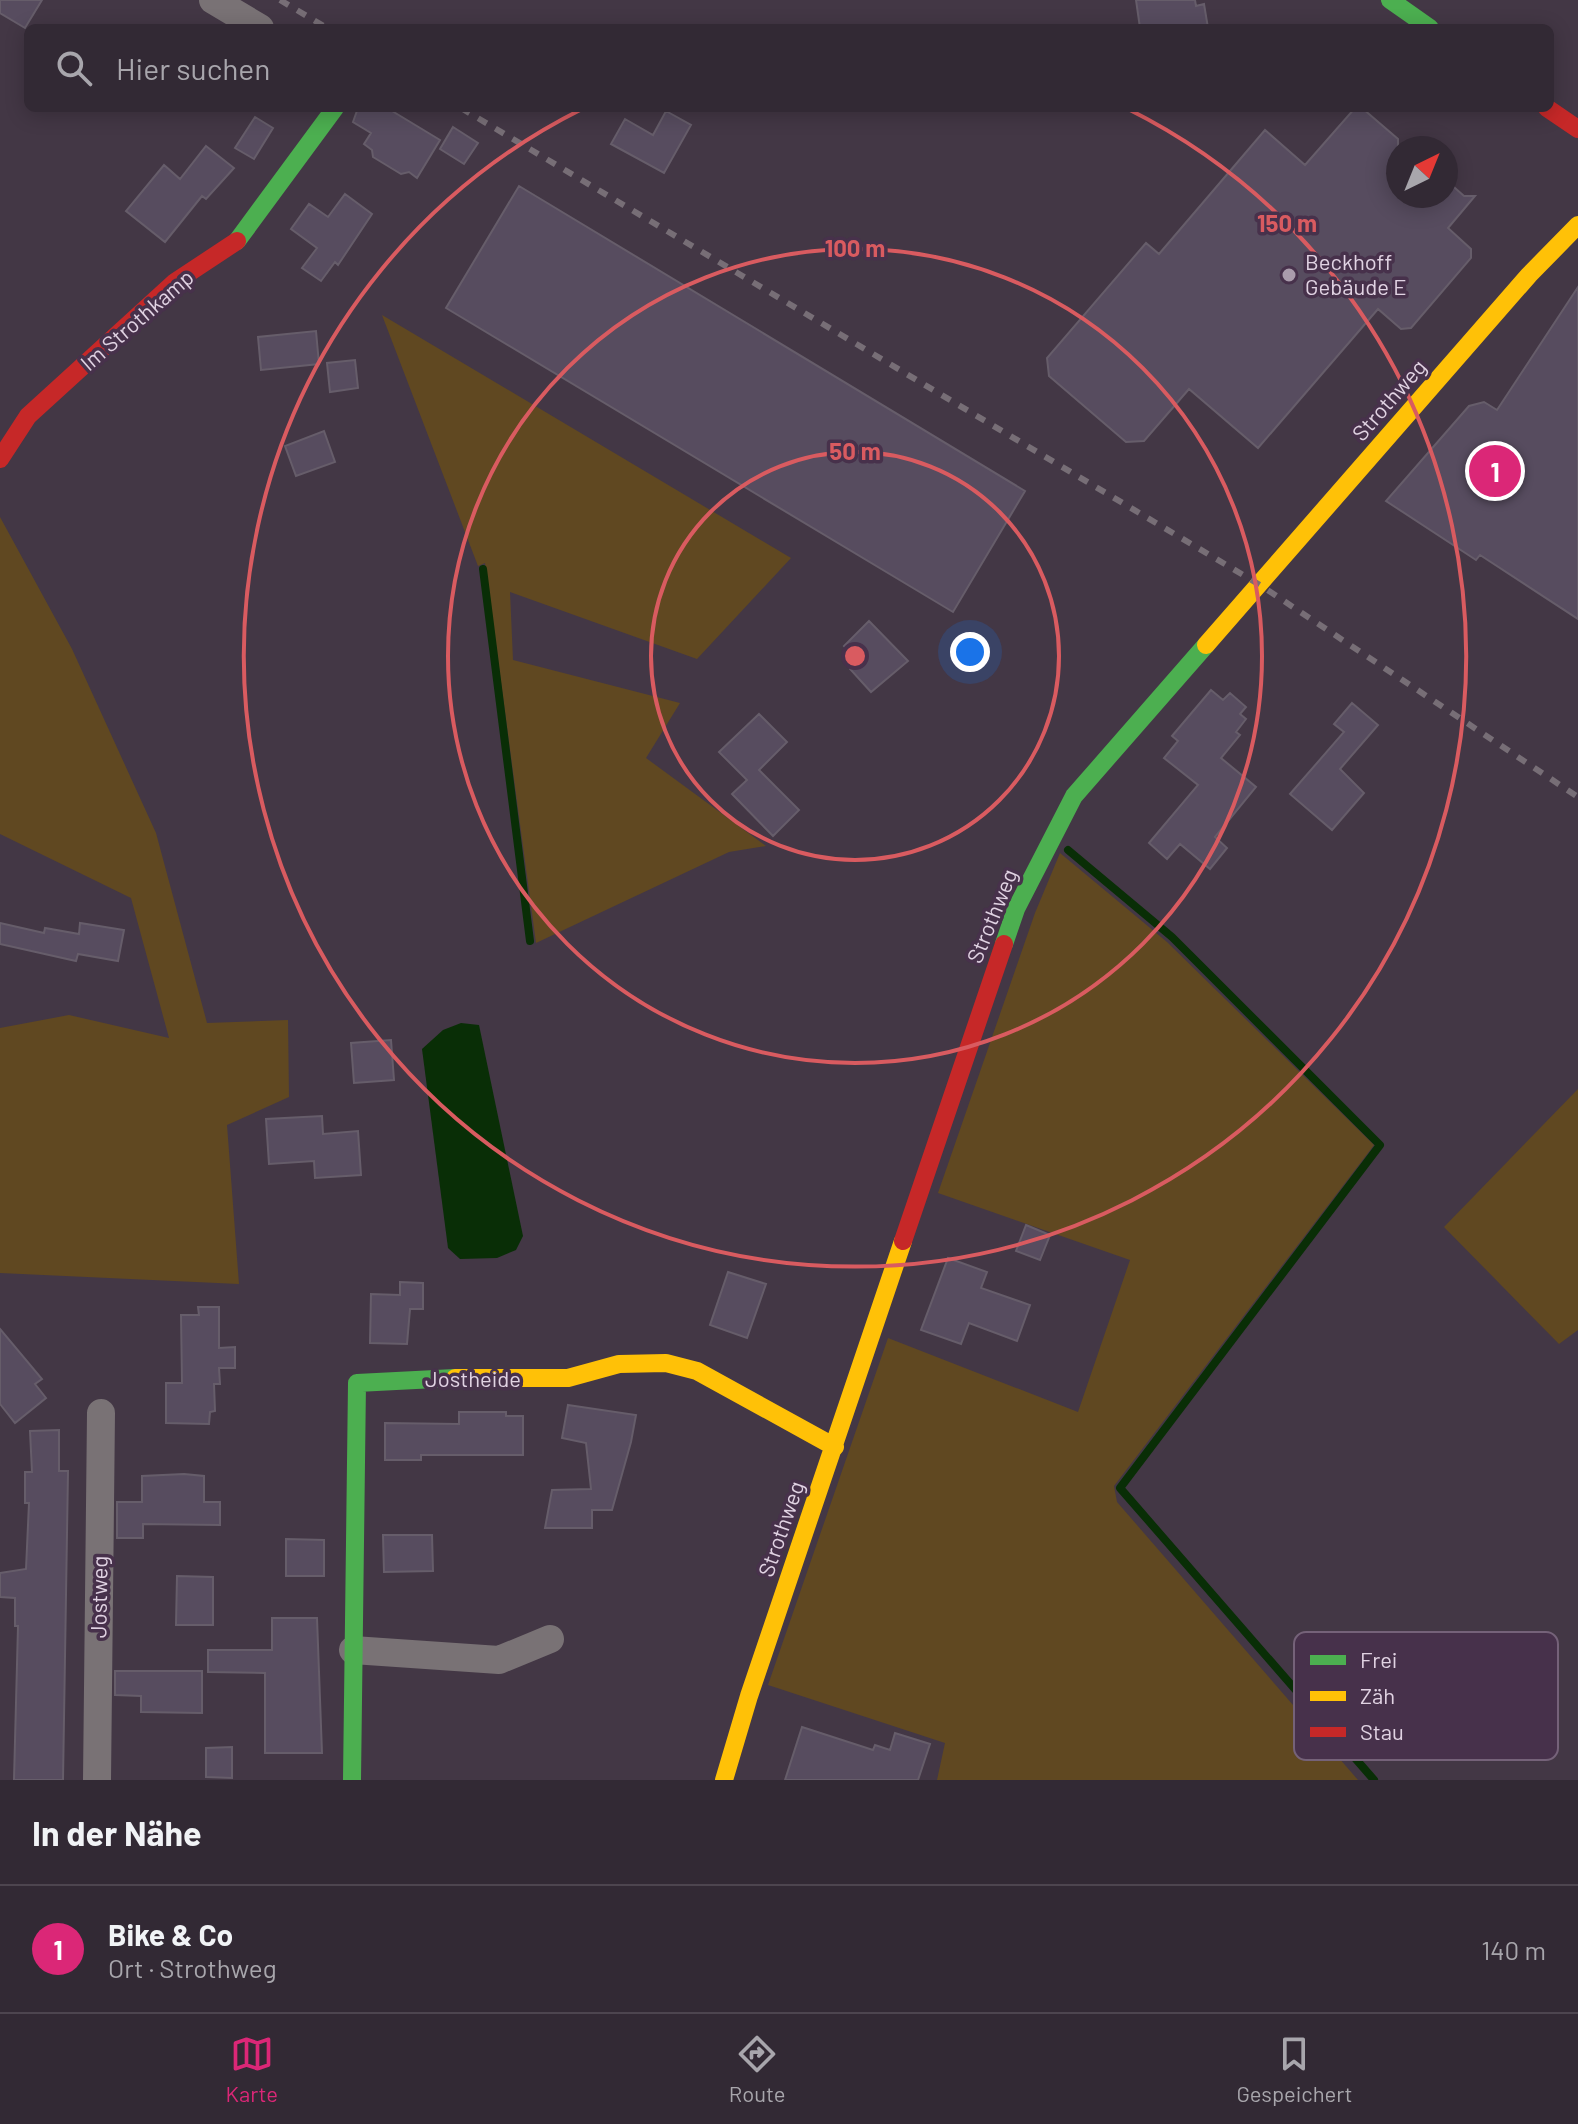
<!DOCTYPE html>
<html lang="de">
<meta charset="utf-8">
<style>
body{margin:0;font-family:Barlow,sans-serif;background:#3a313c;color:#f1f3f6}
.compass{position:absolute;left:1386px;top:136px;width:72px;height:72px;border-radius:50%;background:#322934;box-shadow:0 4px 20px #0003;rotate:43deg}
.you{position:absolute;left:970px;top:652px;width:28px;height:28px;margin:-20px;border:6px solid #fff;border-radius:50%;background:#1a73e8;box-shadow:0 0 0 12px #1a73e833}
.badge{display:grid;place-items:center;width:52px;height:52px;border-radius:50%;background:#db2777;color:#fff;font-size:26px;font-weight:700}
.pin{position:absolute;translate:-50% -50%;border:4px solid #fff;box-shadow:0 2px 8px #0006}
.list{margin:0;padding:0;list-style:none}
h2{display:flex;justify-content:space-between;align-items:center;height:104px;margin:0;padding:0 32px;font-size:34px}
h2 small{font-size:26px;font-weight:400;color:#a8a6ac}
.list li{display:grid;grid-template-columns:52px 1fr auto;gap:24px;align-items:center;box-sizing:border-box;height:128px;padding:0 32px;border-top:2px solid #4d454f}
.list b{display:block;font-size:30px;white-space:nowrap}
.list p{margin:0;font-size:26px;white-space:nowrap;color:#a8a6ac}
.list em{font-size:26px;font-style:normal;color:#a8a6ac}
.icon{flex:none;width:44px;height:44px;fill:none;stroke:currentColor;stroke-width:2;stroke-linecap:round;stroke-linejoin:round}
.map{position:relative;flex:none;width:1578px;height:1780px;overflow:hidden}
.search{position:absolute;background:#322934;box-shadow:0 4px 20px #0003;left:24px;right:24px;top:24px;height:88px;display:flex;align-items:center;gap:20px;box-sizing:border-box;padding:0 28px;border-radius:12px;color:#a8a6ac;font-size:30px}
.sheet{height:232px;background:#322934}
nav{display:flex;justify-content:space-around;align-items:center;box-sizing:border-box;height:112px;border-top:2px solid #4d454f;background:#322934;font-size:22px;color:#a8a6ac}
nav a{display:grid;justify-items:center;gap:4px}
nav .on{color:#db2777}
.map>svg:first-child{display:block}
.green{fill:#604821}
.water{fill:#092e06}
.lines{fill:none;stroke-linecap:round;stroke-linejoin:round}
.stream{stroke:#092e06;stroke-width:8}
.building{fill:#574c5f;stroke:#665d6a;stroke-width:2}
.street{stroke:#797275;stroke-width:28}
.fast{stroke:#4caf50;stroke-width:18}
.slow{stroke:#ffc107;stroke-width:18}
.jam{stroke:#c62828;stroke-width:18}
.rail{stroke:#776e76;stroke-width:6;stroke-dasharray:10 10;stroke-linecap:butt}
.ring{fill:none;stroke:#d95b60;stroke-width:4}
.poi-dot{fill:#aa9cac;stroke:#47314b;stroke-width:3}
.labels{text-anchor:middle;stroke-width:7;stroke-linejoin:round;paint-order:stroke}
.poi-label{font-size:22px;fill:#e1d3e3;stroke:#47314b;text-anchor:start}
.street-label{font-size:22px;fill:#e1d3e3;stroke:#47314b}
.key{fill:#47314b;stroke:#756279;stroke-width:2}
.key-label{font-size:22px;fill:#e1d3e3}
.centre{fill:#d95b60;stroke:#47314b;stroke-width:4}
.ring-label{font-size:24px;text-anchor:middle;font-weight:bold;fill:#d95b60;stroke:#47314b;stroke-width:7;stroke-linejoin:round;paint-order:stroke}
</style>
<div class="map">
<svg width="1578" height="1780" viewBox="0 0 1578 1780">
<rect width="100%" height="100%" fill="#433745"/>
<path class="green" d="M 382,315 L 791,558 L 697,659 L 510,592 L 513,660 L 680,703 L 646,758 L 766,846 L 729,852 L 536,943 L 485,563 L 478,566 Z
M 0,517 L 72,649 L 156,833 L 207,1023 L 288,1020 L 289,1097 L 227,1125 L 239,1284 L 0,1273 L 0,1028 L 69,1015 L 169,1038 L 131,898 L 0,834 Z
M 1060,853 L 1167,942 L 1374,1145 L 1114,1486 L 1117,1502 L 1358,1780 L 937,1780 L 945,1743 L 768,1685 L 888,1338 L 1078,1412 L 1130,1260 L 938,1193 L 1035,913 Z
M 1578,1089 L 1578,1330 L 1559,1344 L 1444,1227 Z"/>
<path class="water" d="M 461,1023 L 479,1025 L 523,1236 L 516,1250 L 497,1258 L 460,1259 L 448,1248 L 422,1049 L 443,1030 Z"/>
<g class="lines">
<path class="stream" d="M 483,569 L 530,941
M 1068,850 L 1172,937 L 1380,1145 L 1120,1488 L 1374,1780"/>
</g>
<path class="building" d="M 0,0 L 42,0 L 25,28 L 0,13 Z
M 1136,0 L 1195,0 L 1196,6 L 1204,4 L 1208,28 L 1140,28 Z
M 358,108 L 387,108 L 440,140 L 417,178 L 409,172 L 401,174 L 373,157 L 372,150 L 364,144 L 371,133 L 353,122 Z
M 1355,108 L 1362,108 L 1398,139 L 1398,196 L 1446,196 L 1446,180 L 1464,196 L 1475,196 L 1448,228 L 1471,249 L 1471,258 L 1411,328 L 1401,329 L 1378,309 L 1258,448 L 1189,389 L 1144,441 L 1126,442 L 1049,376 L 1047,358 L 1146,243 L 1159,254 L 1265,130 L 1305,165 Z
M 666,111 L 691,125 L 664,173 L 611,144 L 625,119 L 653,135 Z
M 255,117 L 273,128 L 254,159 L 235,148 Z
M 453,127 L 478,143 L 464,164 L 440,149 Z
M 206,146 L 234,168 L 206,199 L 202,196 L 165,242 L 126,211 L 164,165 L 180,179 Z
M 519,186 L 1025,491 L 953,612 L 446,308 Z
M 345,194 L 372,214 L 338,265 L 335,262 L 321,281 L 302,268 L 317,248 L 291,229 L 309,204 L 328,217 Z
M 1578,287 L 1578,619 L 1480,555 L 1476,560 L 1386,501 L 1469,406 L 1484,402 L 1497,410 Z
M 316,331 L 319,364 L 261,370 L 258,337 Z
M 355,360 L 358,388 L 330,392 L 327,363 Z
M 324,431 L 335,462 L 296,476 L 285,446 Z
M 869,621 L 908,661 L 871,692 L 850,669 L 851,654 L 844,646 Z
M 1211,690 L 1223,700 L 1230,693 L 1246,707 L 1240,714 L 1246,719 L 1236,732 L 1240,735 L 1221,758 L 1256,787 L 1215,837 L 1227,848 L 1210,869 L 1180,844 L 1167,859 L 1149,843 L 1198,785 L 1164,758 L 1178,741 L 1172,736 Z
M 1352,703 L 1378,725 L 1340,769 L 1364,793 L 1332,830 L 1290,794 L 1344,732 L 1334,724 Z
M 759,714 L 787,742 L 759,770 L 799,810 L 773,836 L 732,794 L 747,780 L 719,752 Z
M 0,923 L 44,933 L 45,928 L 79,934 L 80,923 L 124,930 L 118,961 L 78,954 L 76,961 L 0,944 Z
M 391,1040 L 394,1080 L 354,1083 L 351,1043 Z
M 322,1116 L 323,1134 L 358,1131 L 361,1175 L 315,1178 L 314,1161 L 269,1164 L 266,1119 Z
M 1026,1225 L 1050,1235 L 1040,1260 L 1016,1251 Z
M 948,1258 L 987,1272 L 981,1288 L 1030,1305 L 1017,1341 L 969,1323 L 961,1344 L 921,1330 Z
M 728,1272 L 766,1284 L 747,1338 L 710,1325 Z
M 400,1282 L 423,1283 L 423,1309 L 410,1309 L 407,1344 L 370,1343 L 371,1294 L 400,1295 Z
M 198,1307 L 219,1307 L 219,1348 L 235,1347 L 235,1368 L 219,1368 L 220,1384 L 214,1384 L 215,1411 L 210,1412 L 209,1424 L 166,1423 L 166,1383 L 182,1383 L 181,1315 L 199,1315 Z
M 0,1329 L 42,1379 L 35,1384 L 46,1398 L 15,1423 L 0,1404 Z
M 568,1405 L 636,1415 L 631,1442 L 612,1510 L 592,1510 L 592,1528 L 545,1528 L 552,1490 L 591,1489 L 586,1443 L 562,1438 Z
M 459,1412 L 506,1412 L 506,1416 L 523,1416 L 523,1455 L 421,1455 L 421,1460 L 385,1460 L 385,1423 L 459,1424 Z
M 59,1430 L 59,1471 L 68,1471 L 63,1780 L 14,1780 L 18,1626 L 15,1626 L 15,1598 L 0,1597 L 0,1573 L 26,1569 L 29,1503 L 25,1503 L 25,1472 L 32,1472 L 30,1431 Z
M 184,1474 L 204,1476 L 204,1502 L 220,1502 L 220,1525 L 143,1524 L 143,1538 L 117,1538 L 117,1502 L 142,1502 L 142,1476 Z
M 383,1535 L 432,1535 L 433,1571 L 384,1572 Z
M 286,1539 L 324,1540 L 324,1576 L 286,1576 Z
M 177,1576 L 213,1577 L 213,1625 L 176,1625 Z
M 272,1618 L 317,1618 L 322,1753 L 265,1753 L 265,1673 L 208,1672 L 208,1650 L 272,1650 Z
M 115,1671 L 202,1671 L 202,1713 L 141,1712 L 141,1696 L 115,1695 Z
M 802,1727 L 873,1750 L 875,1745 L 890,1750 L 895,1733 L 930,1744 L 918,1780 L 785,1780 Z
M 232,1747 L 232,1778 L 206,1777 L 206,1748 Z"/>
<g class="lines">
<path class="street" d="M 213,0 L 260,28
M 353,1650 L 499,1660 L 550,1639
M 97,1780 L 101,1413"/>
<path class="fast" d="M 1390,0 L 1430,28
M 237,241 L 335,108
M 1004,944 L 1016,909 L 1074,796 L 1206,645
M 352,1780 L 357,1383 L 455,1378"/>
<path class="slow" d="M 1206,645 L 1529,275 L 1578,225
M 455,1378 L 568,1378 L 619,1364 L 666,1363 L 697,1371 L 835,1447
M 724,1780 L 749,1696 L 903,1241"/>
<path class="jam" d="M 1547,108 L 1578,129
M 0,459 L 28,416 L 175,282 L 237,241
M 903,1241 L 1004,944"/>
<path class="rail" d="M 280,0 L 327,28
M 461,108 L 1260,585 L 1578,797"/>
</g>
<g class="ring">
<circle cx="855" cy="656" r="204"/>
<circle cx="855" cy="656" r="407"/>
<path d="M1128 109A611 611 0 1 1 582 109"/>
</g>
<circle class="poi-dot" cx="1289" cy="275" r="8"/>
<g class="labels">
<g class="poi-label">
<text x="1305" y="270">Beckhoff<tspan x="1305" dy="25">Gebäude E</tspan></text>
</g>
<g class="street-label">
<text transform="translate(137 320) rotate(-41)" y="8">Im Strothkamp</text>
<text transform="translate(1389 400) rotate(-49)" y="8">Strothweg</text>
<text transform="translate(992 916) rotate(-68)" y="8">Strothweg</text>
<text x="473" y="1387">Jostheide</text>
<text transform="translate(781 1529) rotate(-71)" y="8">Strothweg</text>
<text transform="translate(99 1597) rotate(-89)" y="8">Jostweg</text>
</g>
</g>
<rect x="1294" y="1632" width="264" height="128" rx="12" class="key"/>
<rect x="1310" y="1655" width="36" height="10" fill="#4caf50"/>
<rect x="1310" y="1691" width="36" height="10" fill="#ffc107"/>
<rect x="1310" y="1727" width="36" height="10" fill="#c62828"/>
<g class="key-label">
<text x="1360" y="1668">Frei</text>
<text x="1360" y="1704">Zäh</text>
<text x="1360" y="1740">Stau</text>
</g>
<circle cx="855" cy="656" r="12" class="centre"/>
<g class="ring-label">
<text x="1287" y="232">150 m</text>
<text x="855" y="257">100 m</text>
<text x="855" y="460">50 m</text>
</g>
</svg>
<svg class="compass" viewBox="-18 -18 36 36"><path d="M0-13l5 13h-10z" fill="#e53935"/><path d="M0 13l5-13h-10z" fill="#a8a6ac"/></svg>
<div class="you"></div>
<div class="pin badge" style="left:1495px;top:471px">1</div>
<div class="search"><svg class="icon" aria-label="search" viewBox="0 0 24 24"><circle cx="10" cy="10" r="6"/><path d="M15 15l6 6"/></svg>Hier suchen</div>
</div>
<section class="sheet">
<h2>In der Nähe<small></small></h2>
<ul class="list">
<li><span class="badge">1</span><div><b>Bike &amp; Co</b><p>Ort · Strothweg</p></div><em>140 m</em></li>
</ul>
</section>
<nav>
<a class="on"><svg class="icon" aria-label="map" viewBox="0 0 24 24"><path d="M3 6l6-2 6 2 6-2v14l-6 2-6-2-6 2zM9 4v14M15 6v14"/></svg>Karte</a>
<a><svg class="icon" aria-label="directions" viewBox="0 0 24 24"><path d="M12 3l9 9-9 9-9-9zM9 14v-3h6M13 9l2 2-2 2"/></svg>Route</a>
<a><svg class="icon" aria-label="saved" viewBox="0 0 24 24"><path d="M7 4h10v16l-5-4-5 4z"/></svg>Gespeichert</a>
</nav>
